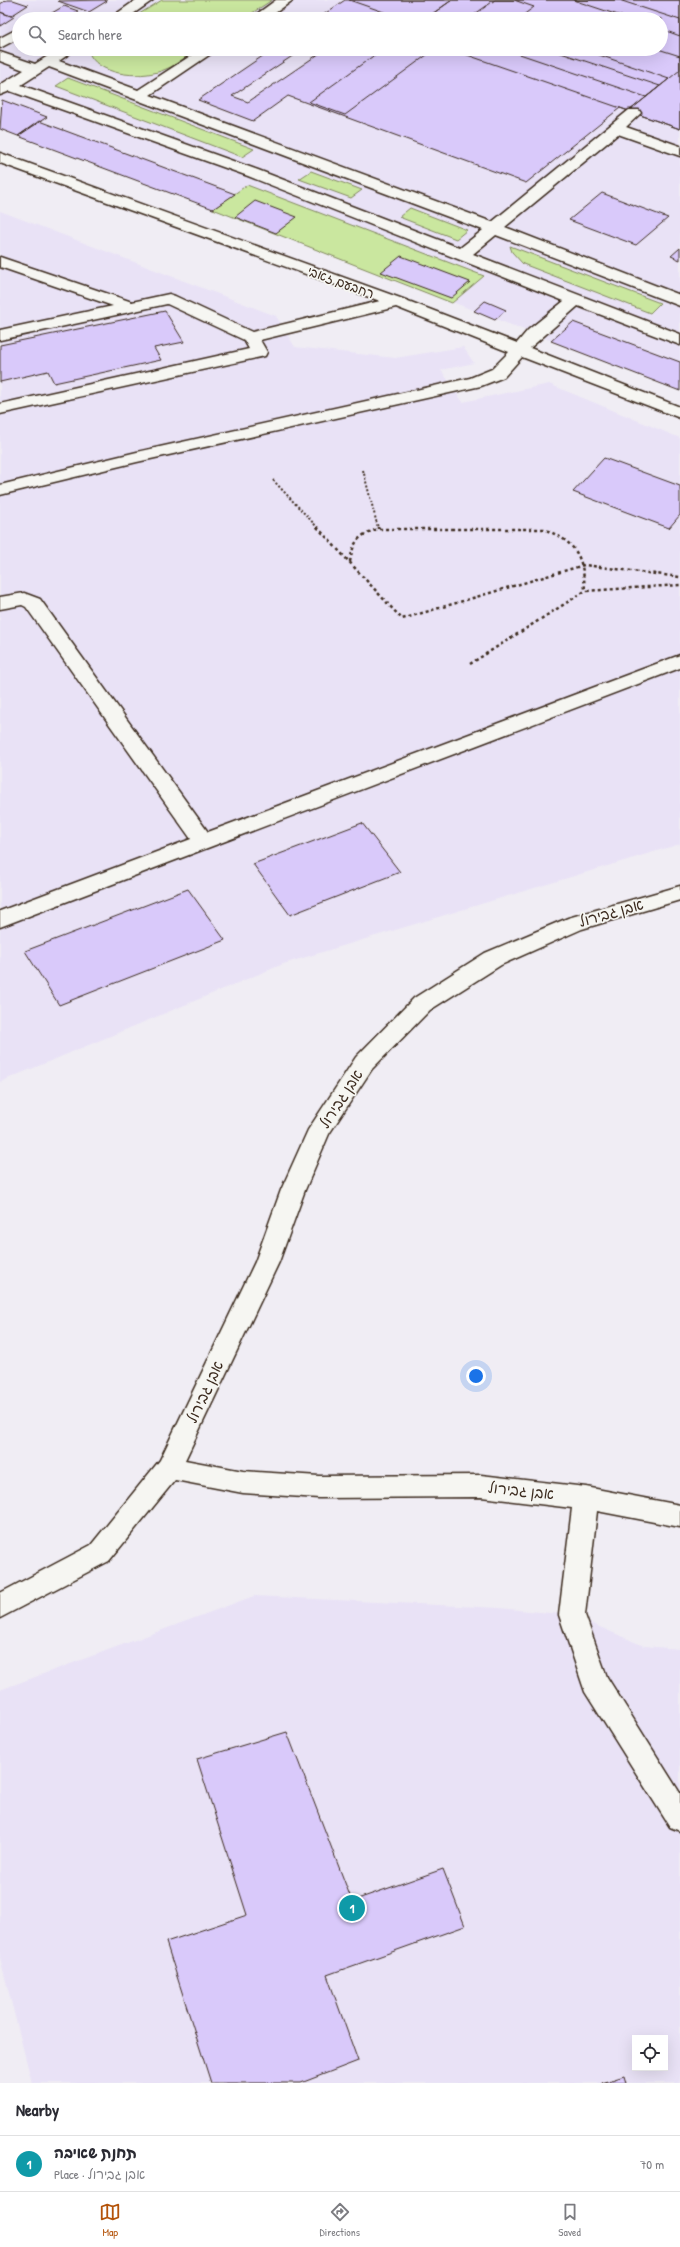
<!DOCTYPE html>
<meta charset="utf-8">
<style>
body{margin:0;font-family:"Patrick Hand","Playpen Sans Hebrew",sans-serif;background:#f2f2f3;color:#2b2b33}
.controls{position:absolute;right:12px;bottom:12px;display:grid;overflow:hidden;border-radius:0px;box-shadow:0 4px 16px #0002}
.controls button{width:36px;height:36px;display:grid;place-items:center;padding:0;border:0;border-bottom:1px solid #e1e1e2;background:#fff;color:#2b2b33;font:20px sans-serif}
.you{position:absolute;left:476px;top:1376px;width:14px;height:14px;margin:-10px;border:3px solid #fff;border-radius:50%;background:#1a73e8;box-shadow:0 0 0 6px #1a73e833}
.badge{display:grid;place-items:center;width:26px;height:26px;border-radius:50%;background:#b45309;color:#fff;font-size:13px;font-weight:700}
.pin{position:absolute;translate:-50% -50%;border:2px solid #fff;box-shadow:0 1px 4px #0006}
.list{margin:0;padding:0;list-style:none}
h2{display:flex;justify-content:space-between;align-items:center;height:52px;margin:0;padding:0 16px;font-size:17px}
h2 small{font-size:13px;font-weight:400;color:#7c7c81}
.list li{display:grid;grid-template-columns:26px 1fr auto;gap:12px;align-items:center;box-sizing:border-box;height:56px;padding:0 16px;border-top:1px solid #e1e1e2}
.list b{display:block;font-size:15px;white-space:nowrap}
.list p{margin:0;font-size:13px;white-space:nowrap;color:#7c7c81}
.list em{font-size:13px;font-style:normal;color:#7c7c81}
.icon{flex:none;width:22px;height:22px;fill:none;stroke:currentColor;stroke-width:2;stroke-linecap:round;stroke-linejoin:round}
.map{position:relative;flex:none;width:680px;height:2083px;overflow:hidden}
.search{position:absolute;background:#fff;box-shadow:0 4px 16px #0002;left:12px;right:12px;top:12px;height:44px;display:flex;align-items:center;gap:10px;box-sizing:border-box;padding:0 14px;border-radius:22px;color:#7c7c81;font-size:15px}
.sheet{height:108px;background:#fff}
nav{display:flex;justify-content:space-around;align-items:center;box-sizing:border-box;height:56px;border-top:1px solid #e1e1e2;background:#fff;font-size:11px;color:#7c7c81}
nav a{display:grid;justify-items:center;gap:2px}
nav .on{color:#b45309}
.map>svg:first-child{display:block}
.built{fill:#e9e2f6;fill-rule:evenodd}
.green{fill:#cae79f;stroke:#82885e}
.building{fill:#d9c9fa;stroke:#3b2a1e}
.lines{fill:none;stroke-linecap:round;stroke-linejoin:round}
.minor-casing{stroke:#3b2a1e;stroke-width:3}
.path-far1{stroke:#3b2a1e;stroke-width:2;stroke-dasharray:2 2;stroke-linecap:butt}
.path{stroke:#3b2a1e;stroke-width:2.5;stroke-dasharray:3 3;stroke-linecap:butt}
.minor{fill:#f6f6f2;fill-rule:evenodd}
.labels{text-anchor:middle;stroke-width:3.5;stroke-linejoin:round;paint-order:stroke}
.far-street-label{font-size:13px;fill:#3b2a1e;stroke:#f6f6f2}
.street-label{font-size:15px;fill:#3b2a1e;stroke:#f6f6f2}
</style>
<div class="map">
<svg width="680" height="2083" viewBox="0 0 680 2083">
<rect width="100%" height="100%" fill="#f0edf4"/>
<filter id="ink" filterUnits="userSpaceOnUse"><feTurbulence type="fractalNoise" baseFrequency=".025" numOctaves="2"/><feDisplacementMap in="SourceGraphic" scale="8" xChannelSelector="R" yChannelSelector="G"/><feConvolveMatrix kernelMatrix="1 2 1 2 8 2 1 2 1" color-interpolation-filters="sRGB"/></filter>
<g filter="url(#ink)">
<path class="built" d="M 7,0 L 680,0 L 680,391 L 276,233 L 0,129 L 0,4 ZM 19,19 L 661,19 L 661,49 L 19,49 Z
M 0,211 L 276,316 L 295,347 L 395,358 L 463,347 L 474,363 L 441,370 L 463,402 L 549,384 L 680,438 L 680,844 L 283,964 L 0,1082 Z
M 254,1596 L 499,1608 L 572,1615 L 644,1646 L 680,1649 L 680,2083 L 32,2083 L 0,1958 L 0,1690 ZM 635,2038 L 665,2038 L 665,2068 L 635,2068 Z"/>
<path class="green" d="M 162,0 L 272,0 L 243,19 L 131,19 Z
M 92,49 L 197,49 C 187,55 177,65 166,69 C 145,79 102,77 90,55 Z
M 68,78 L 254,149 L 242,157 L 56,86 Z
M 311,171 L 362,190 L 351,198 L 299,179 Z
M 247,185 L 484,276 L 452,303 L 213,209 Z
M 410,208 L 467,230 L 456,239 L 399,217 Z
M 510,246 L 660,303 L 650,313 L 523,264 L 512,252 Z"/>
<path class="building" d="M 7,0 L 13,0 L 28,5 L 11,16 L 0,12 L 0,4 Z
M 104,0 L 107,1 L 89,12 L 58,1 Z
M 345,0 L 680,0 L 680,129 L 620,108 L 526,183 L 288,96 L 253,121 L 198,100 L 273,49 L 303,49 L 232,96 L 248,102 L 326,49 L 661,49 L 661,19 L 317,19 Z
M 349,0 L 452,0 L 425,19 L 404,19 Z
M 452,0 L 680,0 L 680,70 L 629,111 L 450,49 L 661,49 L 661,19 L 425,19 Z
M 495,0 L 514,0 L 534,7 L 518,19 L 491,19 L 475,14 Z
M 573,0 L 619,0 L 680,20 L 680,36 L 661,29 L 661,19 L 630,19 Z
M 64,6 L 78,11 L 65,19 L 26,19 L 36,13 L 45,17 Z
M 0,12 L 11,16 L 14,17 L 0,26 Z
M 555,14 L 569,19 L 548,19 Z
M 383,49 L 435,49 L 345,115 L 309,102 Z
M 505,49 L 549,49 L 660,86 L 646,97 Z
M 582,49 L 658,49 L 680,56 L 680,129 L 629,111 L 669,79 Z
M 2,100 L 47,117 L 18,136 L 0,129 Z
M 39,121 L 235,194 L 213,209 L 18,136 Z
M 602,193 L 668,218 L 636,245 L 569,220 Z
M 255,201 L 297,217 L 276,233 L 235,217 Z
M 680,248 L 680,260 L 671,256 Z
M 401,256 L 470,282 L 451,298 L 381,272 Z
M 485,301 L 506,310 L 495,320 L 474,311 Z
M 165,311 L 184,342 L 154,348 L 161,360 L 54,383 L 48,371 L 0,382 L 0,345 Z
M 573,322 L 680,362 L 680,391 L 551,341 Z
M 604,458 L 680,486 L 680,515 L 669,528 L 573,492 Z
M 362,823 L 400,872 L 290,915 L 253,864 Z
M 188,889 L 225,940 L 59,1005 L 25,951 Z
M 287,1732 L 352,1901 L 443,1869 L 465,1926 L 327,1975 L 358,2061 L 301,2083 L 211,2083 L 166,1942 L 247,1915 L 197,1759 Z
M 624,2076 L 626,2083 L 602,2083 Z"/>
<g class="lines">
<defs>
<path id="minor" d="M 136,0 L 153,0 L 126,19 L 109,19 Z
M 276,0 L 293,0 L 267,19 L 250,19 Z
M 19,28 L 19,38 L 0,48 L 0,38 Z
M 59,49 L 76,49 L 59,61 L 138,90 L 201,49 L 218,49 L 150,95 L 492,222 L 629,110 L 639,110 L 641,113 L 626,127 L 680,146 L 680,156 L 618,134 L 505,227 L 680,295 L 680,306 L 496,235 L 473,254 L 680,334 L 680,345 L 578,306 L 530,348 L 680,407 L 680,418 L 522,357 L 504,377 L 481,386 L 137,462 L 0,495 L 0,485 L 137,452 L 470,378 L 492,369 L 509,352 L 396,307 L 260,340 L 267,352 L 265,356 L 0,414 L 0,404 L 249,349 L 244,340 L 167,304 L 0,340 L 0,330 L 113,306 L 0,267 L 0,257 L 132,302 L 169,294 L 175,296 L 252,332 L 380,301 L 0,163 L 0,153 L 403,299 L 517,343 L 528,330 L 564,301 L 248,176 L 10,91 L 0,95 L 0,85 L 24,70 L 0,61 L 0,52 L 35,64 ZM 49,67 L 483,230 L 460,248 L 258,170 L 21,85 Z
M 24,593 L 40,599 L 208,832 L 680,655 L 680,668 L 0,927 L 0,911 L 191,839 L 26,607 L 22,605 L 0,609 L 0,597 Z
M 680,886 L 680,900 L 582,929 L 501,965 L 430,1010 L 372,1069 L 329,1134 L 305,1190 L 279,1262 L 185,1460 L 243,1471 L 319,1476 L 481,1475 L 586,1487 L 680,1505 L 680,1527 L 597,1511 L 585,1615 L 607,1677 L 680,1793 L 680,1831 L 670,1827 L 585,1692 L 559,1615 L 572,1508 L 481,1497 L 319,1498 L 243,1493 L 175,1480 L 109,1561 L 0,1618 L 0,1593 L 91,1545 L 160,1460 L 255,1262 L 281,1190 L 308,1130 L 356,1057 L 414,998 L 485,953 L 568,918 Z"/>
</defs>
<use href="#minor" class="minor-casing"/>
<path class="path-far1" d="M 363,470 L 378,528
M 273,480 L 318,528"/>
<path class="path" d="M 317,527 L 402,619 L 584,565 L 680,577
M 378,527 L 378,529
M 350,562 C 353,542 358,535 378,529 L 544,529 C 577,543 583,556 585,591
M 470,664 L 585,591 L 680,585"/>
<use href="#minor" class="minor"/>
</g>
</g>
<g class="labels">
<g class="far-street-label">
<text transform="translate(341 282) rotate(20)" y="5">רחבעם זאבי</text>
</g>
<g class="street-label">
<text transform="translate(611 913) rotate(-16)" y="5">אבן גבירול</text>
<text transform="translate(341 1099) rotate(-57)" y="5">אבן גבירול</text>
<text transform="translate(205 1392) rotate(-65)" y="5">אבן גבירול</text>
<text transform="translate(521 1491) rotate(6)" y="5">אבן גבירול</text>
</g>
</g>
</svg>
<div class="controls">
<button><svg class="icon" aria-label="locate" viewBox="0 0 24 24"><circle cx="12" cy="12" r="6"/><path d="M12 2v4M12 18v4M2 12h4M18 12h4"/></svg></button>
</div>
<div class="you"></div>
<div class="pin badge" style="left:352px;top:1908px;background:#0f9aa8">1</div>
<div class="search"><svg class="icon" aria-label="search" viewBox="0 0 24 24"><circle cx="10" cy="10" r="6"/><path d="M15 15l6 6"/></svg>Search here</div>
</div>
<section class="sheet">
<h2>Nearby<small></small></h2>
<ul class="list">
<li><span class="badge" style="background:#0f9aa8">1</span><div><b>תחנת שאיבה</b><p>Place · אבן גבירול</p></div><em>70 m</em></li>
</ul>
</section>
<nav>
<a class="on"><svg class="icon" aria-label="map" viewBox="0 0 24 24"><path d="M3 6l6-2 6 2 6-2v14l-6 2-6-2-6 2zM9 4v14M15 6v14"/></svg>Map</a>
<a><svg class="icon" aria-label="directions" viewBox="0 0 24 24"><path d="M12 3l9 9-9 9-9-9zM9 14v-3h6M13 9l2 2-2 2"/></svg>Directions</a>
<a><svg class="icon" aria-label="saved" viewBox="0 0 24 24"><path d="M7 4h10v16l-5-4-5 4z"/></svg>Saved</a>
</nav>
